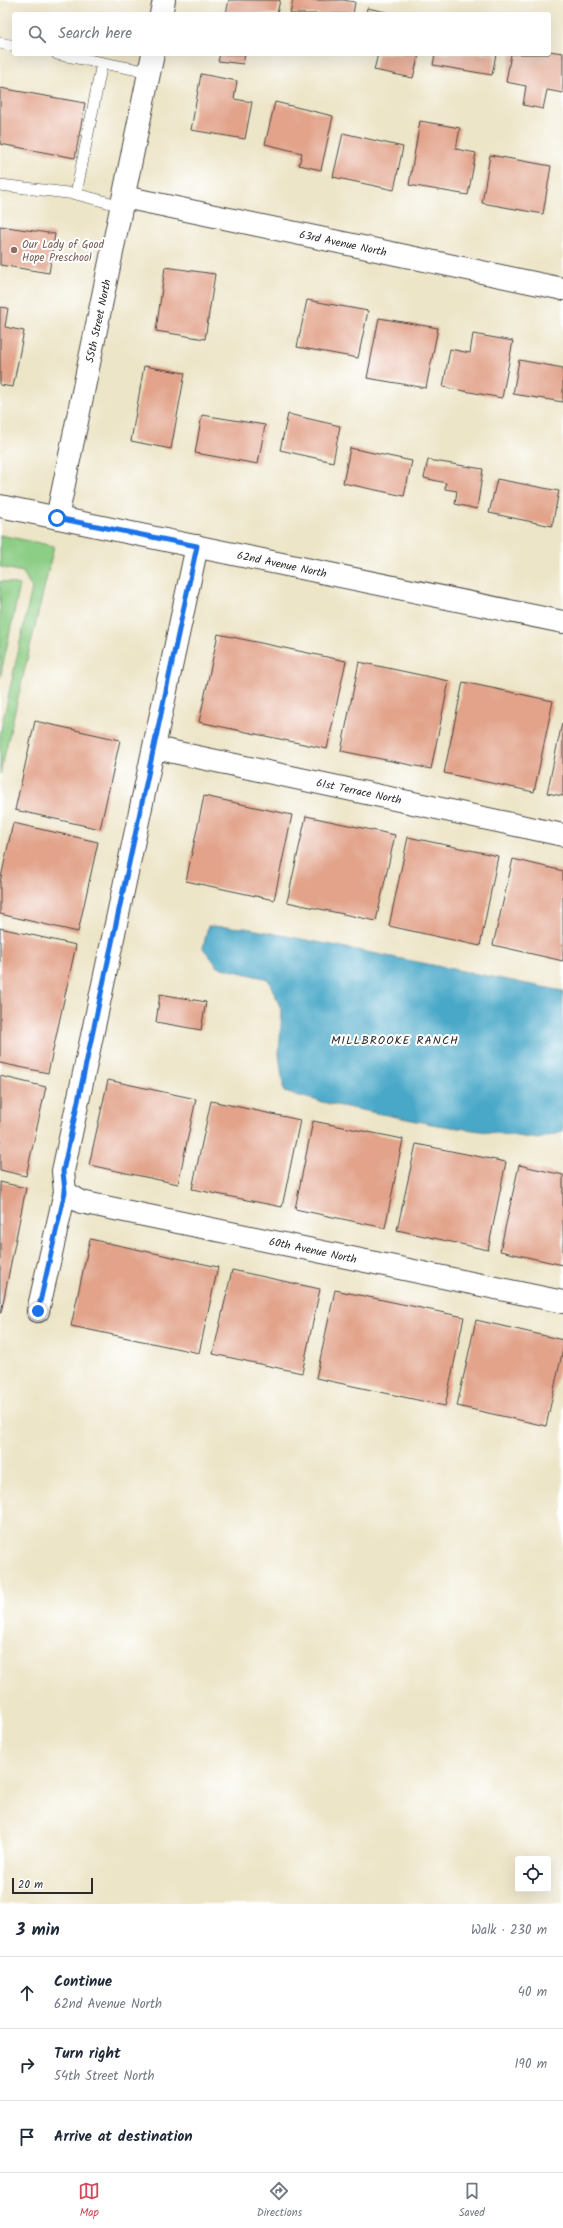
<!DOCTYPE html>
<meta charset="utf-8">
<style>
body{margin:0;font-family:Kalam,sans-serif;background:#f2f2f3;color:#1f2937}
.controls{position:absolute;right:12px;bottom:12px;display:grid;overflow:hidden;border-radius:4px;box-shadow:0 4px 16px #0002}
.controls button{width:36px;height:36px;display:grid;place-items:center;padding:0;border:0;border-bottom:1px solid #e0e1e3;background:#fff;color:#1f2937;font:20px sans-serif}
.scale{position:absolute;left:12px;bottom:10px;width:81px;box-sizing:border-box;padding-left:4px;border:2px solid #2b2b2b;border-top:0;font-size:11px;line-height:14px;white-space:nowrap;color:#2b2b2b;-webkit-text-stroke:3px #fff;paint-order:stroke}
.stop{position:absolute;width:12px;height:12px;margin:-9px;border:3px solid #1a73e8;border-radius:50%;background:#fff}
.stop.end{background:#1a73e8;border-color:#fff;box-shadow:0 1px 4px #0008}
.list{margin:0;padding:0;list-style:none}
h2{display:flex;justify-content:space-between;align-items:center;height:52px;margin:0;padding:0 16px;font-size:17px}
h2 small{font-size:13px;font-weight:400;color:#747a83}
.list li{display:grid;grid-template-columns:26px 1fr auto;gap:12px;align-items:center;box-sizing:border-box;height:72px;padding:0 16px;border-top:1px solid #e0e1e3}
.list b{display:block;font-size:15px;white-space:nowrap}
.list p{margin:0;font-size:13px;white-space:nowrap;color:#747a83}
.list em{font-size:13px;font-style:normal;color:#747a83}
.icon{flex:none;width:22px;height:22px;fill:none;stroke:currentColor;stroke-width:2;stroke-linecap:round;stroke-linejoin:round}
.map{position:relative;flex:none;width:563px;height:1904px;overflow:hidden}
.search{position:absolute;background:#fff;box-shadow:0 4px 16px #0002;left:12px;right:12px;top:12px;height:44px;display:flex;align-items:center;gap:10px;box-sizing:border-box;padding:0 14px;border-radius:4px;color:#747a83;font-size:15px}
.sheet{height:268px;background:#fff}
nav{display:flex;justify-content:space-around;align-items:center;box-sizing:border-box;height:56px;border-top:1px solid #e0e1e3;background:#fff;font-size:11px;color:#747a83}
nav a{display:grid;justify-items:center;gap:2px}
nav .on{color:#d1495b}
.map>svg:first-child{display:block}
.green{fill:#8dce86;stroke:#5c7c58}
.water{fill:#49a8c8;stroke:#3a6a7a}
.building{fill:#e2a38a}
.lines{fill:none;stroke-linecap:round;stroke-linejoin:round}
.lane-casing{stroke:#484743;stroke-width:12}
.street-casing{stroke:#484743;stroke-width:24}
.secondary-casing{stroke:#484743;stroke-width:24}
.lane{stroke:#fff;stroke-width:11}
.street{stroke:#fff;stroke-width:22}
.secondary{stroke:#fff;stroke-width:22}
.route{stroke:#1a73e8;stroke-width:5}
.education-dot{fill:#8d6e63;stroke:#fff;stroke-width:1.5}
.labels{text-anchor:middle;stroke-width:4;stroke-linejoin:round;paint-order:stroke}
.street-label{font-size:11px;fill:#2b2b2b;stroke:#fff}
.education-label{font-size:11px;fill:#785e54;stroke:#fff;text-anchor:start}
.neighbourhood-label{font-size:12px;letter-spacing:1px;fill:#2b2b2b;stroke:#fff}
</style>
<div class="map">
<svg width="563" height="1904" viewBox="0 0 563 1904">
<rect width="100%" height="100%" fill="#fff"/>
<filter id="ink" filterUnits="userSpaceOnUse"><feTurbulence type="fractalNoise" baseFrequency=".025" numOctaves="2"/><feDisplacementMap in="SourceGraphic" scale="8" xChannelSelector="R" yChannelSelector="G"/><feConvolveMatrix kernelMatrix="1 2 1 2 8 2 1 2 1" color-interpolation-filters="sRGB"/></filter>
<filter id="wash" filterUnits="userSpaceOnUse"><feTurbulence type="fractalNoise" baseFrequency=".012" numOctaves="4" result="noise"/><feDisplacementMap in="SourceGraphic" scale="16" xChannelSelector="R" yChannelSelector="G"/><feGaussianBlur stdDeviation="0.9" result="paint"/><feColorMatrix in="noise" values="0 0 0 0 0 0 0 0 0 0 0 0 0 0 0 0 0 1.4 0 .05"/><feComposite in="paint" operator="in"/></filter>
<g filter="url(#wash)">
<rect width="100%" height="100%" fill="#ede5c8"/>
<path class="green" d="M 0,535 L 54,546 L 0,774 L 0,734 L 32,588 L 23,572 L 0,567 Z
M 0,581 L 20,585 L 0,678 Z"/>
<path class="water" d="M 208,926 L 246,928 L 563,991 L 563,1132 L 538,1139 L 437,1125 L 326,1103 L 284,1092 L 279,1054 L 282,1011 L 268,979 L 218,967 L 203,948 Z"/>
<g id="blocks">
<path class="building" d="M 229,0 L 280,0 L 277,14 L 226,14 Z
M 293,0 L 343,0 L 355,2 L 353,14 L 290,14 Z
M 367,8 L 391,13 L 390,14 L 366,14 Z
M 549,51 L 563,53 L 563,93 L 547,90 L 543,109 L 523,105 L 526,86 L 506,82 L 511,54 L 549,54 Z
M 220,54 L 245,54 L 243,64 L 218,61 Z
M 378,54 L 419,54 L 413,78 L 374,70 Z
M 435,54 L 496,54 L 492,75 L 433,65 Z
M 201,74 L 237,81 L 234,99 L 252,102 L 245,139 L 191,130 Z
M 0,88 L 85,103 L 75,158 L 0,144 Z
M 275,102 L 333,116 L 321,170 L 299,165 L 302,153 L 265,144 Z
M 420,121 L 460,128 L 456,149 L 476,153 L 468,195 L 409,185 Z
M 343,133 L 403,147 L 394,190 L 333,177 Z
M 490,155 L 551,166 L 543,214 L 482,203 Z
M 0,226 L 55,234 L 49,273 L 0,265 Z
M 165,267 L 215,274 L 205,339 L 156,331 Z
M 307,300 L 368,311 L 358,358 L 297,347 Z
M 0,307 L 8,308 L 5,327 L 24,331 L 13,387 L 0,385 Z
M 379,318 L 438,328 L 426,388 L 367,378 Z
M 473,334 L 513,341 L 502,398 L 443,387 L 450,349 L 470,353 Z
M 519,360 L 563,368 L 563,402 L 513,394 Z
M 144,366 L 185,373 L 171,449 L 131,441 Z
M 288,414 L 340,426 L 333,462 L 280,450 Z
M 202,415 L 265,425 L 258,464 L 195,453 Z
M 350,448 L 412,461 L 404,496 L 343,483 Z
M 428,460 L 483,469 L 477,509 L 455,504 L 457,491 L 445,489 L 446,483 L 424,478 Z
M 497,479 L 559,491 L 552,526 L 489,513 Z
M 218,634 L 346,661 L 327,749 L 199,722 Z
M 359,662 L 449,681 L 431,769 L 341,751 Z
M 463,682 L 553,701 L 534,792 L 444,773 Z
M 35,721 L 120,740 L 100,829 L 15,810 Z
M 562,723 L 563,723 L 563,796 L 547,793 Z
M 204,796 L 292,815 L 274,900 L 186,881 Z
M 306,816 L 395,835 L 376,921 L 287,902 Z
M 13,823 L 98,842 L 78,932 L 0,914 L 0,882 Z
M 408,837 L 498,856 L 480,946 L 389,926 Z
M 513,859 L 563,871 L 563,961 L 493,945 Z
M 0,928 L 76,945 L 48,1073 L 0,1063 Z
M 160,994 L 206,1002 L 201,1030 L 156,1022 Z
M 0,1076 L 46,1087 L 26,1176 L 0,1170 Z
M 108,1080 L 196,1099 L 178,1184 L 89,1165 Z
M 211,1101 L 300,1120 L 282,1207 L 192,1189 Z
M 313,1121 L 403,1139 L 385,1228 L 295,1209 Z
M 416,1144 L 506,1162 L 488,1250 L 397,1230 Z
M 519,1165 L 563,1175 L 563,1265 L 500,1251 Z
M 0,1182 L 26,1188 L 1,1313 L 0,1313 Z
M 90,1239 L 218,1267 L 199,1353 L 71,1326 Z
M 232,1270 L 320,1289 L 302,1373 L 213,1354 Z
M 335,1290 L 464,1317 L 445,1406 L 316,1378 Z
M 476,1320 L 563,1340 L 563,1349 L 546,1426 L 457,1406 Z"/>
</g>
</g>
<g filter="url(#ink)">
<use href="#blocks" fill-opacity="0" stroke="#484743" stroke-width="1"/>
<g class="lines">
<defs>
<path id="lane" d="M 0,43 L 14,46
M 57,54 L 149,72
M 0,185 L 76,194 L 122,206
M 76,194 L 102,63"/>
<path id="street" d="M 161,14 L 164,0
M 124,197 L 563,289
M 57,518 L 153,54
M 155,748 L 563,835
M 65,1192 L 81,1202 L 563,1302
M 38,1311 L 65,1192 L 63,1171 L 197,546"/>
<path id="secondary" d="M 0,506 L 563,622"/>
</defs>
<use href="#lane" class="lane-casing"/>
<use href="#street" class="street-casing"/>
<use href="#secondary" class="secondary-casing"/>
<use href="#lane" class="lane"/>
<use href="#street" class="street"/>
<use href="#secondary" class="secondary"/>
</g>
</g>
<g class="lines" filter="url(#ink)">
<path class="route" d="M 38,1311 L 65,1192 L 63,1171 L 197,546 L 57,518"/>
</g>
<circle class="education-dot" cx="14" cy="250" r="4"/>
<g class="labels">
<g class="street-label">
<text transform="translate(343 243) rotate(12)" y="4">63rd Avenue North</text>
<text transform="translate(98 321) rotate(-78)" y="4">55th Street North</text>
<text transform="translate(282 564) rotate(12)" y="4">62nd Avenue North</text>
<text transform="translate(359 791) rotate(12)" y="4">61st Terrace North</text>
<text transform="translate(313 1250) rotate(12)" y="4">60th Avenue North</text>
</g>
<g class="education-label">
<text x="22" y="248">Our Lady of Good<tspan x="22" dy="13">Hope Preschool</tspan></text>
</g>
<g class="neighbourhood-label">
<text x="395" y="1044">MILLBROOKE RANCH</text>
</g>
</g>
</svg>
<div class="controls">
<button><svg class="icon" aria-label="locate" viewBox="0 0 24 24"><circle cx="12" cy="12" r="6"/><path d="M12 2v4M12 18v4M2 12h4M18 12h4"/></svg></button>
</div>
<div class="scale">20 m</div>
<div class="stop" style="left:57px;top:518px"></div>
<div class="stop end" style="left:38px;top:1311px"></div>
<div class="search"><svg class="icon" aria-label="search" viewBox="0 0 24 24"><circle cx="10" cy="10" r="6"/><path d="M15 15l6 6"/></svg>Search here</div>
</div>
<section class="sheet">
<h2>3 min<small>Walk · 230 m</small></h2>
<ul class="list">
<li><svg class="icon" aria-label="ahead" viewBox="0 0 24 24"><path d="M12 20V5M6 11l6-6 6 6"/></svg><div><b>Continue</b><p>62nd Avenue North</p></div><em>40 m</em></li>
<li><svg class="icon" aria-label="right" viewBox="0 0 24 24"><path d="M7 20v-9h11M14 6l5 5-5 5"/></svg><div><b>Turn right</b><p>54th Street North</p></div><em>190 m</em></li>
<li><svg class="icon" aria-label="arrive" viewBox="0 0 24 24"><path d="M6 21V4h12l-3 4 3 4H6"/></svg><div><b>Arrive at destination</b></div></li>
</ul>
</section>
<nav>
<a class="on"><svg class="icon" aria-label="map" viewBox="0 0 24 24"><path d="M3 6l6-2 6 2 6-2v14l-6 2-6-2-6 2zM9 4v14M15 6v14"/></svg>Map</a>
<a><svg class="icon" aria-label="directions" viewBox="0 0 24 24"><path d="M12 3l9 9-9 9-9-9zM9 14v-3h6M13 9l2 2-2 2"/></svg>Directions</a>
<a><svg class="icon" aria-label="saved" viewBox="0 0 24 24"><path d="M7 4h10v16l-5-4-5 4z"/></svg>Saved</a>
</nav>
